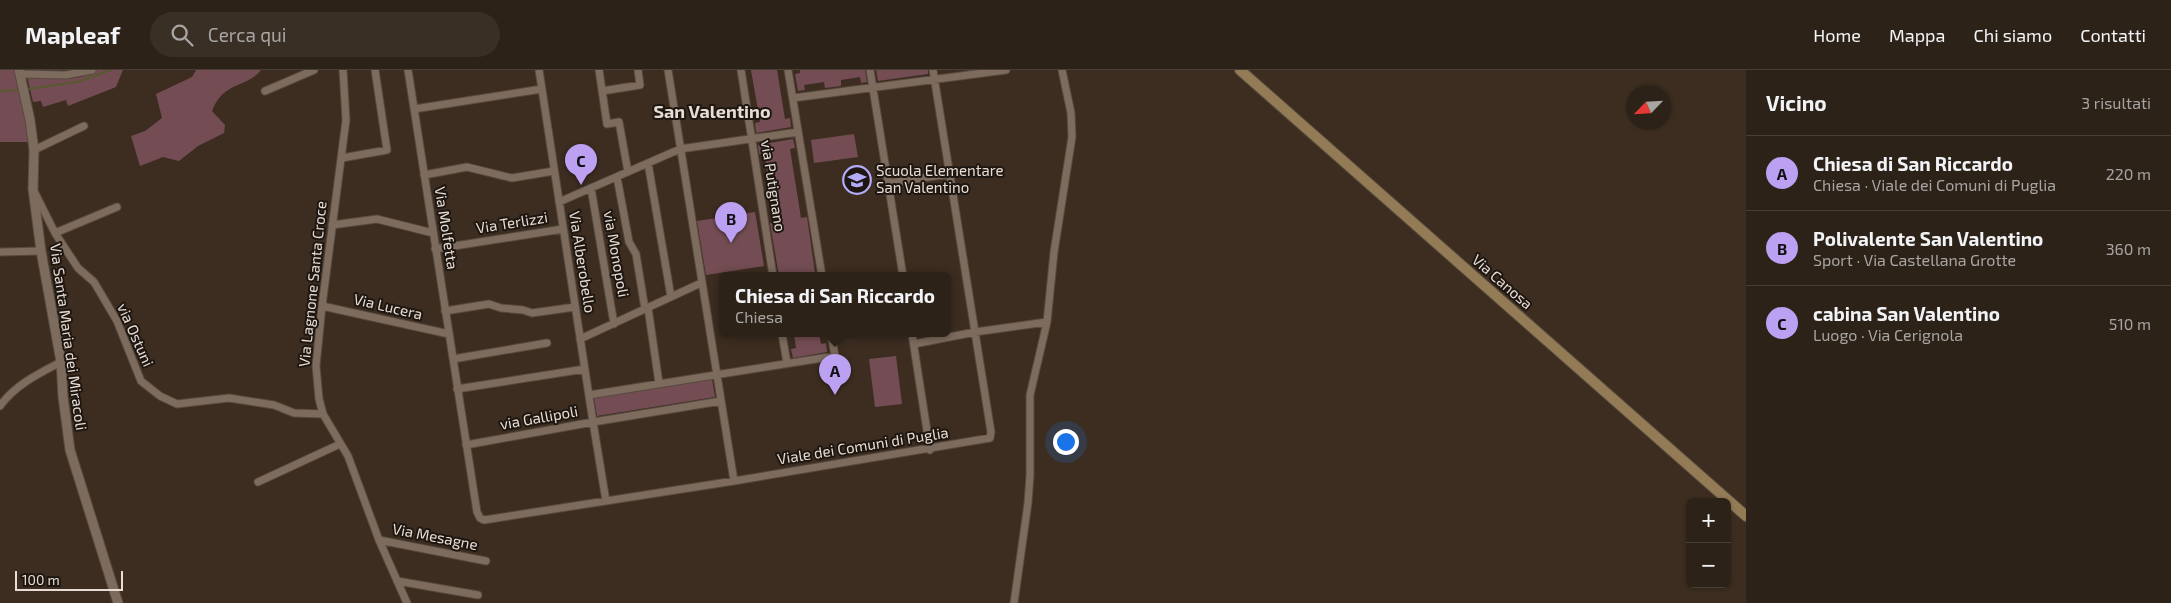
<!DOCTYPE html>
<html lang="it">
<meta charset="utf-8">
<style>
body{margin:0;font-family:"Exo 2",sans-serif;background:#392f25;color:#f1f3f6}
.controls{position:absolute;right:15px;bottom:15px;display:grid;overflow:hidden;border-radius:8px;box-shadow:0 1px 4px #0004}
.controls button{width:45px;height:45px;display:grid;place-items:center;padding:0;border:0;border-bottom:1px solid #483f37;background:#2d2218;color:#f1f3f6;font:25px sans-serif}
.compass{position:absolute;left:1626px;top:15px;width:45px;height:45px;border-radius:50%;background:#2d2218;box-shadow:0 1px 4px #0004;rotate:245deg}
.scale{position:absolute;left:15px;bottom:12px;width:108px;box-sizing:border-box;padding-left:5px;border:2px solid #e8ddd5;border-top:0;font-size:14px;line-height:18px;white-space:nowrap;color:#e8ddd5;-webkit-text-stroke:4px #1e1711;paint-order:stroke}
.you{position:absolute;left:1065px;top:371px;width:18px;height:18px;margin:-12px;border:4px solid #fff;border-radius:50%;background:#1a73e8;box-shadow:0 0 0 8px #1a73e833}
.badge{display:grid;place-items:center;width:32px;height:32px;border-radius:50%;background:#bca0f2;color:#111;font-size:16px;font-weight:700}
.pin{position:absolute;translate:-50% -41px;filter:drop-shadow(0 1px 2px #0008)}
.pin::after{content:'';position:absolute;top:26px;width:18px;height:15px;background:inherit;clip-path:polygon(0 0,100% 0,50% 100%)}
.popup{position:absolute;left:719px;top:202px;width:232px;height:65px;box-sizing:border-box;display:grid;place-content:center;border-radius:8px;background:#2d2218;filter:drop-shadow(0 1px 4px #0005);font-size:16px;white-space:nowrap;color:#a7a4a2}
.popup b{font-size:19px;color:#f1f3f6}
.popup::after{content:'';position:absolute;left:50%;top:100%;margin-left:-10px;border:10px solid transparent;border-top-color:#2d2218}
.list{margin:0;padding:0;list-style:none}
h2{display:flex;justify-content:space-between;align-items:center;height:65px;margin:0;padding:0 20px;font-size:21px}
h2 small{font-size:16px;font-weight:400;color:#a7a4a2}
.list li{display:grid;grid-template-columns:32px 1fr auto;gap:15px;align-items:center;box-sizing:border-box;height:75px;padding:0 20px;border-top:1px solid #483f37}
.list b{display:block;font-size:19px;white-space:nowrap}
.list p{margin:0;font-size:16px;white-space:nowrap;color:#a7a4a2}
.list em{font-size:16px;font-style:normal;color:#a7a4a2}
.icon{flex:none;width:28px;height:28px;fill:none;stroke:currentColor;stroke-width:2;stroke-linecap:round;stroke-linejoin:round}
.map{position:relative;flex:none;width:1746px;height:533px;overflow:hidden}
header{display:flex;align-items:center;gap:30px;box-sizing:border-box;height:70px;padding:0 25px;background:#2d2218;border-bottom:1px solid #483f37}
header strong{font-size:24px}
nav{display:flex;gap:28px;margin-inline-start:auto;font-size:18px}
.search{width:350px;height:45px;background:#392f25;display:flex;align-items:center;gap:12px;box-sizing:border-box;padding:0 18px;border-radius:28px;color:#a7a4a2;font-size:19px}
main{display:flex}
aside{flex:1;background:#2d2218}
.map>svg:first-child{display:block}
.green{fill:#744d54}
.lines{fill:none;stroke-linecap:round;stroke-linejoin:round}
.stream{stroke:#575a2f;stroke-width:2}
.minor-casing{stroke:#56493e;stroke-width:9}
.tertiary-casing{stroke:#56493e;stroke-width:11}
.secondary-casing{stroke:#56493e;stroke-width:12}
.minor{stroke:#7d6b5d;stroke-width:7}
.tertiary{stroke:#7d6b5d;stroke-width:9}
.secondary{stroke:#937b55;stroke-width:10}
.labels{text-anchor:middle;stroke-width:4;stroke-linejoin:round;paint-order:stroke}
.poi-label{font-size:15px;fill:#e8ddd5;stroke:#1e1711;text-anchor:start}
.street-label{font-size:15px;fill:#e8ddd5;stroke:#1e1711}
.quarter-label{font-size:18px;font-weight:bold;fill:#e8ddd5;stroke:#1e1711}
</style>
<header>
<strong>Mapleaf</strong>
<div class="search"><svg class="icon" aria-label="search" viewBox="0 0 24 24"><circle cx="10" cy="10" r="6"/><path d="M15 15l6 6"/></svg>Cerca qui</div>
<nav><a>Home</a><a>Mappa</a><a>Chi siamo</a><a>Contatti</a></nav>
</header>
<main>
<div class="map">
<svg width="1746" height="533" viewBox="0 0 1746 533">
<rect width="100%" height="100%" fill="#3c2d20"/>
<path class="green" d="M 0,0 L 16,0 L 27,57 L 28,72 L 0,72 Z
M 97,0 L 123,0 L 116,17 L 68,36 L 66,30 L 43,37 L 41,31 L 33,32 L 27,6 C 50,9 77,13 97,0 Z
M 196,0 L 261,0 C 247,18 223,11 212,41 L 225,55 L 224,63 L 198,76 L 179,91 L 163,87 L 140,96 L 131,66 L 145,61 L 162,48 L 156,24 L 192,7 Z
M 751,0 L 777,0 L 785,49 L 790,48 L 791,57 L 756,63 L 755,53 L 760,52 Z
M 800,0 L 865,0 L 867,12 L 861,13 L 860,7 L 841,10 L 841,16 L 825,18 L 824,12 L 804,15 L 805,20 L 798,21 L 795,4 L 800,3 Z
M 876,0 L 928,0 L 928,4 L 878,11 Z
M 854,64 L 858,87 L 814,93 L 811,70 Z
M 793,69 L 795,78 L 790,79 L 801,148 L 807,147 L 815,203 L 810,204 L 810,206 L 779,206 L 770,153 L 776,152 L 764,83 L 759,84 L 758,75 Z
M 755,142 L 764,196 L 706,205 L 697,151 Z
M 794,264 L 819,264 L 821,274 L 826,273 L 827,282 L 793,288 L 791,279 L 796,278 Z
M 896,286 L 902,334 L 875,337 L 869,289 Z
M 712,309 L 715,327 L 597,346 L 594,328 Z"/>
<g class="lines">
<path class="stream" d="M 27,19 L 77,12 L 111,0
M 0,21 L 19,20"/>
<defs>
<path id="minor" d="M 343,0 L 346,50 L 322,236 L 316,296 L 319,329 L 323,344 L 348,386 L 379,470 L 407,533
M 408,0 L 477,442 L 480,448 L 484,450 L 734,411 L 990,368 L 991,362 L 933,0
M 599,0 L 607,54 L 619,52 L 628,102
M 668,0 L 734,411
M 741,0 L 773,206
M 788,0 L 822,206
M 870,0 L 903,206
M 20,4 L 66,5 L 92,0
M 265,21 L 314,0
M 602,21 L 640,15 L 638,0
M 793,28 L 1006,0
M 414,39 L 542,19
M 34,80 L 84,56
M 342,88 L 387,80 L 375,0
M 648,93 L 671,227
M 424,105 L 467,97 L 512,108 L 554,101
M 617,107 L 629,172 L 636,184 L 645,239
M 888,113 L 949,104
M 591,118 L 614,254
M 35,123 L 55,163 L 78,198 L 94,212 L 117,251 L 141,311 L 160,326 L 177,334 L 229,328 L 274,335 L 294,343 L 323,344
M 559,132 L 680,79 L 798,62
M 332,155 L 377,149 L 433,163
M 55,163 L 117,137
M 435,179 L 563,159
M 0,182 L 41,181
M 322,236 L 449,264
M 648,238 L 659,313
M 445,241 L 489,234 L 501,238 L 523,240 L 532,243 L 575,237
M 782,264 L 787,293
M 912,264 L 930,380
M 580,269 L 701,213
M 914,274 L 975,262 L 1047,252
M 453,289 L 547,273
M 457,319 L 585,299
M 589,325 L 835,286 L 831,264
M 0,336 C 15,315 38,304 61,292
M 466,375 L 593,352 L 539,0
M 258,412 L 340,374
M 606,431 L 593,352 L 721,331
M 379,470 L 486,491
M 397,511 L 478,525
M 1014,533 L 1028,433 L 1030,405 L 1030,325 L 1047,252 L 1054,182 L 1072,67 L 1071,43 L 1062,0"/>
<path id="tertiary" d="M 19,0 L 30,50 L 34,80 L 33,119 L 41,181 L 61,292 L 63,327 L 70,380 L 118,533"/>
<path id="secondary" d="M 1240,0 L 1746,446"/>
</defs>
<use href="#minor" class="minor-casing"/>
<use href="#tertiary" class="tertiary-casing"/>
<use href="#secondary" class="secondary-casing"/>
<use href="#minor" class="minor"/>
<use href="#tertiary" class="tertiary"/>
<use href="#secondary" class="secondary"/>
</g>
<defs>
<symbol id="school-ring" viewBox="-11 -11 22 22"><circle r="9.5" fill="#1e1711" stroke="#b4acf9" stroke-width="1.5"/><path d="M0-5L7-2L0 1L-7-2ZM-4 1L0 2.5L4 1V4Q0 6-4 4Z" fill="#b4acf9"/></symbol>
</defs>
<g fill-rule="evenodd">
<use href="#school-ring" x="841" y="94" width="32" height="32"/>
</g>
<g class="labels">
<g class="poi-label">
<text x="876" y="106">Scuola Elementare<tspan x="876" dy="17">San Valentino</tspan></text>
</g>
<g class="street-label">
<text transform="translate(773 116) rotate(81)" y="5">via Putignano</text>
<text transform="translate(512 153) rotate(-9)" y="5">Via Terlizzi</text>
<text transform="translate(446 158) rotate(81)" y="5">Via Molfetta</text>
<text transform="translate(616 184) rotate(80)" y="5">via Monopoli</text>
<text transform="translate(582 192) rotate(81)" y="5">Via Alberobello</text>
<text transform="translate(1502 212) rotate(41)" y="5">Via Canosa</text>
<text transform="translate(313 214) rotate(-84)" y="5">Via Lagnone Santa Croce</text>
<text transform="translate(388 237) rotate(13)" y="5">Via Lucera</text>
<text transform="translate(135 265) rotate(66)" y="5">via Ostuni</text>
<text transform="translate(68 267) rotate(82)" y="5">Via Santa Maria dei Miracoli</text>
<text transform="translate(539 348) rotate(-10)" y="5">via Gallipoli</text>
<text transform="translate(863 376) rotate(-9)" y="5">Viale dei Comuni di Puglia</text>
<text transform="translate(435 467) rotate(11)" y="5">Via Mesagne</text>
</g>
<g class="quarter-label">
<text x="712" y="48">San Valentino</text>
</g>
</g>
</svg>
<div class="controls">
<button>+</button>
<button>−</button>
</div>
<svg class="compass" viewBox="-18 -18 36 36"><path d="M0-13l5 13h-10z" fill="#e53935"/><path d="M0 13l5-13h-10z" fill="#a7a4a2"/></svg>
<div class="scale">100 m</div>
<div class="you"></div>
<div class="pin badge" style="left:835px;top:325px">A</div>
<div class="popup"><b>Chiesa di San Riccardo</b>Chiesa</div>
<div class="pin badge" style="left:731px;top:173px">B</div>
<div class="pin badge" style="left:581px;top:115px">C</div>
</div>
<aside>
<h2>Vicino<small>3 risultati</small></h2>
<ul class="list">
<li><span class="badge">A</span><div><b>Chiesa di San Riccardo</b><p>Chiesa · Viale dei Comuni di Puglia</p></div><em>220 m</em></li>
<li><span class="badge">B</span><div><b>Polivalente San Valentino</b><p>Sport · Via Castellana Grotte</p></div><em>360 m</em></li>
<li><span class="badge">C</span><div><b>cabina San Valentino</b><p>Luogo · Via Cerignola</p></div><em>510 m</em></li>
</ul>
</aside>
</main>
